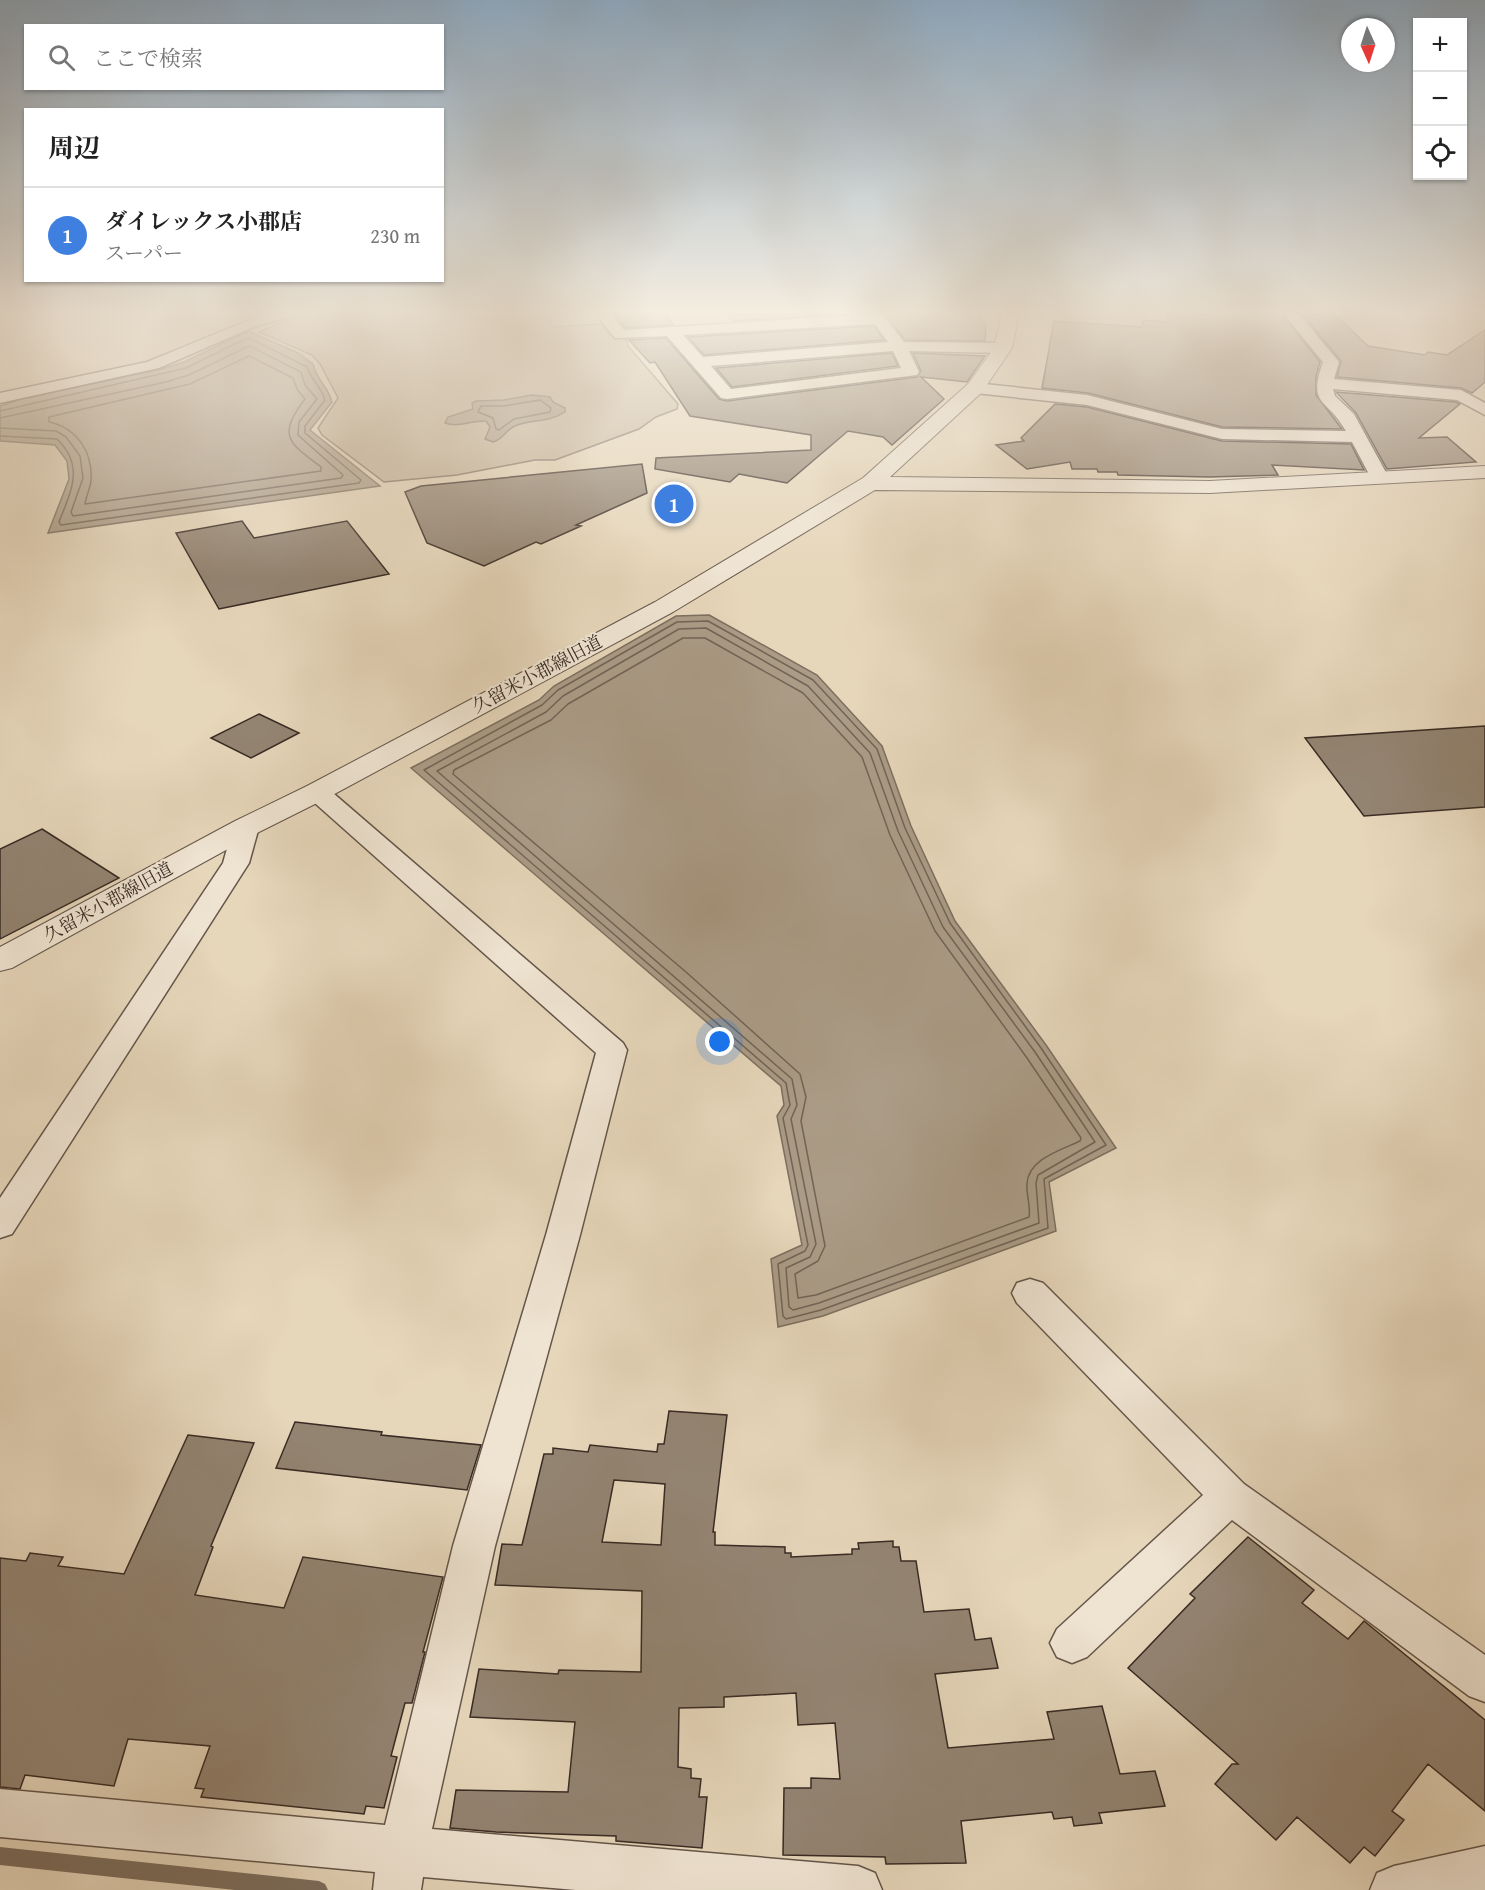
<!DOCTYPE html>
<html lang="ja">
<meta charset="utf-8">
<style>
body{margin:0;font-family:"Gentium Book Plus","Noto Serif JP",serif;background:#f6f6f6;color:#222}
.controls{position:absolute;right:18px;top:18px;display:grid;overflow:hidden;border-radius:0px;box-shadow:0 2px 4px #0004}
.controls button{width:54px;height:54px;display:grid;place-items:center;padding:0;border:0;border-bottom:2px solid #e0e0e0;background:#fff;color:#222;font:30px sans-serif}
.compass{position:absolute;left:1341px;top:18px;width:54px;height:54px;border-radius:50%;background:#fff;box-shadow:0 2px 4px #0004;rotate:177deg}
.you{position:absolute;left:720px;top:1042px;width:21px;height:21px;margin:-15px;border:4px solid #fff;border-radius:50%;background:#1a73e8;box-shadow:0 0 0 9px #1a73e833}
.badge{display:grid;place-items:center;width:39px;height:39px;border-radius:50%;background:#8f2418;color:#fff;font-size:20px;font-weight:700}
.pin{position:absolute;translate:-50% -50%;border:3px solid #fff;box-shadow:0 2px 6px #0006}
.list{margin:0;padding:0;list-style:none}
h2{display:flex;justify-content:space-between;align-items:center;height:78px;margin:0;padding:0 24px;font-size:26px}
h2 small{font-size:20px;font-weight:400;color:#767676}
.list li{display:grid;grid-template-columns:39px 1fr auto;gap:18px;align-items:center;box-sizing:border-box;height:96px;padding:0 24px;border-top:2px solid #e0e0e0}
.list b{display:block;font-size:22px;white-space:nowrap}
.list p{margin:0;font-size:20px;white-space:nowrap;color:#767676}
.list em{font-size:20px;font-style:normal;color:#767676}
.icon{flex:none;width:33px;height:33px;fill:none;stroke:currentColor;stroke-width:2;stroke-linecap:round;stroke-linejoin:round}
.map{position:relative;flex:none;width:1485px;height:1890px;overflow:hidden}
.search{position:absolute;background:#fff;box-shadow:0 2px 4px #0004;left:24px;top:24px;width:420px;height:66px;display:flex;align-items:center;gap:15px;box-sizing:border-box;padding:0 21px;border-radius:0px;color:#767676;font-size:22px}
.panel{position:absolute;background:#fff;box-shadow:0 2px 4px #0004;left:24px;top:108px;width:420px;height:174px;border-radius:0px}
.map>svg:first-child{display:block}
.green{fill:#c9b9a0;stroke:#817262;stroke-width:1.5}
.water{fill:#ab9c87;stroke:#7d6f5f;stroke-width:1.5}
.lines{fill:none;stroke-linecap:round;stroke-linejoin:round}
.shore{stroke:#726456;stroke-width:1.5}
.stream{fill:#7d6f5f;fill-rule:evenodd}
.building{fill:#938472;stroke:#392b24;stroke-width:1.5;fill-rule:evenodd}
.minor-casing{stroke:#64564a;stroke-width:3}
.tertiary-casing{stroke:#64564a;stroke-width:2}
.minor{fill:#efe4d2;fill-rule:evenodd}
.tertiary{fill:#efe4d2;fill-rule:evenodd}
.labels{text-anchor:middle;stroke-width:4.5;stroke-linejoin:round;paint-order:stroke}
.far-street-label{font-size:18px;fill:#392b24;stroke:#efe4d2}
</style>
<div class="map">
<svg width="1485" height="1890" viewBox="0 0 1485 1890">
<rect width="100%" height="100%" fill="#e6d6ba"/>
<filter id="stains"><feTurbulence type="fractalNoise" baseFrequency=".00333" numOctaves="4"/><feColorMatrix values="0 0 0 0 .2 0 0 0 0 .09 0 0 0 0 .02 0 0 0 .5 -.17"/></filter>
<radialGradient id="worn" r=".72"><stop offset=".6" stop-color="#630" stop-opacity="0"/><stop offset="1" stop-color="#630" stop-opacity=".3"/></radialGradient>
<path class="green" d="M 311,314 L 543,314 L 554,327 L 601,324 L 609,334 L 627,340 L 628,346 L 678,404 L 677,409 L 656,417 L 639,429 L 555,460 L 535,460 L 457,475 L 384,482 L 322,435 L 318,428 L 338,398 L 320,364 L 312,355 L 259,332 L 287,320 Z"/>
<path class="water" d="M 251,332 L 298,353 L 313,364 C 318,383 327,384 332,402 L 310,430 L 380,486 L 48,533 L 69,479 L 67,461 L 55,445 L 0,441 L 0,406 L 21,399 L 162,369 L 184,362 L 244,333 Z
M 532,395 L 550,397 L 553,402 L 565,408 L 565,412 C 549,423 531,419 515,426 C 505,430 504,439 493,442 L 485,439 L 490,427 L 486,421 C 473,420 458,428 445,423 L 448,417 L 473,409 L 472,403 L 476,401 L 504,400 Z
M 709,615 L 817,675 L 882,746 L 911,826 L 955,921 L 1046,1045 L 1116,1148 L 1049,1182 L 1056,1231 L 823,1316 L 778,1327 L 771,1259 L 802,1245 L 777,1116 L 784,1105 L 781,1086 L 411,768 L 539,700 L 554,686 L 676,616 Z"/>
<g class="lines">
<path class="shore" d="M 249,356 L 293,378 L 297,389 L 305,399 C 277,436 288,442 321,467 L 321,471 L 85,504 C 86,496 90,489 91,481 C 93,452 77,428 49,422 L 49,417 L 190,384 Z
M 540,400 L 551,408 L 550,412 L 514,419 L 499,430 L 496,429 L 493,418 L 478,412 L 481,406 L 504,406 Z
M 0,411 L 186,368 L 245,339 L 251,339 L 307,367 C 312,381 322,388 325,400 L 305,426 L 305,433 L 361,480 L 359,483 L 61,525 L 59,522 C 71,491 85,466 57,439 L 0,436
M 0,418 L 166,382 L 189,375 L 249,346 L 301,372 L 305,385 L 317,399 L 299,422 L 298,435 L 343,475 L 341,478 L 73,516 L 71,512 L 83,478 L 80,456 L 66,437 L 56,431 L 0,428
M 708,621 L 813,680 L 877,749 L 905,828 L 950,923 L 1041,1048 L 1106,1145 L 1044,1179 L 1048,1228 L 821,1310 L 786,1319 L 783,1316 L 778,1264 L 805,1251 L 808,1245 L 783,1118 L 790,1105 L 786,1083 L 424,770 L 542,705 L 558,690 L 677,622 Z
M 706,628 L 808,686 L 870,753 L 898,831 L 943,927 L 1035,1052 L 1095,1142 L 1038,1175 L 1036,1183 L 1039,1223 L 819,1303 L 793,1310 L 789,1307 L 786,1268 L 810,1257 L 816,1244 L 791,1119 L 797,1105 L 792,1079 L 437,771 L 546,712 L 563,696 L 679,629 Z
M 683,638 L 705,638 L 803,693 L 862,757 L 890,835 L 935,931 L 1027,1058 L 1081,1138 L 1080,1141 C 1061,1150 1028,1159 1027,1184 C 1026,1195 1031,1206 1029,1217 L 816,1295 L 798,1298 L 795,1274 L 818,1261 L 825,1246 L 801,1121 L 806,1097 L 800,1074 L 686,972 L 453,774 L 454,770 L 551,720 L 568,704 Z"/>
<path class="stream" d="M 0,1847 L 319,1881 L 325,1884 L 328,1890 L 235,1890 L 0,1865 Z"/>
</g>
<path class="building" d="M 614,314 L 667,314 L 673,325 L 625,328 Z
M 728,314 L 847,314 L 732,321 Z
M 884,314 L 979,314 L 986,326 L 985,341 L 905,340 Z
M 1168,314 L 1282,314 L 1320,362 L 1316,376 L 1316,395 L 1342,429 L 1222,427 L 1088,393 L 1042,388 L 1054,321 L 1142,327 L 1143,320 L 1167,322 Z
M 1302,314 L 1334,314 L 1368,346 L 1425,355 L 1428,352 L 1447,355 L 1485,330 L 1485,382 L 1472,393 L 1461,388 L 1337,377 L 1341,361 Z
M 874,326 L 884,340 L 704,355 L 688,337 Z
M 666,338 L 719,399 L 727,401 L 917,377 L 921,371 L 913,353 L 985,356 L 967,382 L 921,377 L 944,399 L 892,445 L 883,437 L 848,431 L 787,483 L 739,474 L 730,482 L 655,469 L 656,458 L 811,450 L 811,435 L 690,416 L 655,362 L 650,363 L 629,340 Z
M 892,353 L 898,366 L 732,387 L 716,368 Z
M 1336,392 L 1456,402 L 1460,404 L 1419,438 L 1447,437 L 1476,462 L 1387,469 L 1356,413 Z
M 1055,404 L 1087,407 L 1222,441 L 1351,444 L 1364,470 L 1272,465 L 1278,475 L 1209,477 L 1118,475 L 1117,472 L 1098,472 L 1097,469 L 1072,469 L 1070,462 L 1027,469 L 996,445 L 1024,441 L 1021,438 Z
M 642,464 L 647,493 L 576,525 L 581,526 L 541,544 L 536,542 L 484,566 L 427,543 L 405,492 L 421,486 Z
M 242,521 L 254,538 L 347,521 L 389,574 L 219,609 L 176,533 Z
M 259,714 L 299,733 L 251,758 L 211,738 Z
M 1485,726 L 1485,807 L 1364,816 L 1305,738 Z
M 42,829 L 119,878 L 0,939 L 0,849 Z
M 669,1411 L 727,1415 L 713,1532 L 715,1532 L 715,1545 L 785,1547 L 785,1553 L 791,1553 L 791,1557 L 852,1554 L 852,1549 L 859,1549 L 858,1543 L 893,1541 L 893,1547 L 899,1547 L 901,1561 L 916,1561 L 924,1612 L 969,1609 L 975,1640 L 991,1638 L 998,1668 L 935,1674 L 948,1748 L 1054,1739 L 1047,1712 L 1102,1706 L 1120,1774 L 1155,1771 L 1165,1806 L 1099,1813 L 1102,1823 L 1074,1826 L 1072,1817 L 1054,1819 L 1052,1812 L 961,1821 L 966,1863 L 886,1864 L 885,1857 L 783,1855 L 784,1788 L 811,1788 L 811,1778 L 840,1779 L 835,1723 L 798,1725 L 796,1693 L 724,1697 L 724,1707 L 679,1708 L 678,1767 L 691,1769 L 691,1778 L 701,1779 L 699,1797 L 707,1797 L 702,1848 L 616,1841 L 616,1836 L 496,1832 L 450,1828 L 456,1790 L 568,1792 L 575,1722 L 470,1717 L 479,1669 L 558,1674 L 559,1670 L 641,1672 L 642,1591 L 495,1585 L 502,1544 L 522,1545 L 544,1454 L 553,1454 L 553,1448 L 588,1452 L 590,1445 L 657,1452 L 658,1444 L 664,1444 ZM 614,1480 L 665,1484 L 661,1545 L 602,1542 Z
M 295,1422 L 382,1432 L 381,1435 L 481,1445 L 467,1490 L 276,1468 Z
M 188,1435 L 254,1443 L 211,1546 L 213,1547 L 195,1595 L 284,1608 L 303,1557 L 443,1577 L 423,1652 L 425,1652 L 412,1703 L 405,1703 L 391,1756 L 397,1757 L 384,1808 L 366,1806 L 364,1814 L 201,1797 L 204,1789 L 195,1788 L 210,1746 L 128,1739 L 114,1786 L 25,1775 L 20,1789 L 0,1787 L 0,1558 L 26,1561 L 30,1553 L 63,1557 L 58,1566 L 124,1574 Z
M 1248,1537 L 1314,1590 L 1302,1603 L 1348,1639 L 1364,1621 L 1485,1720 L 1485,1811 L 1428,1764 L 1392,1811 L 1404,1820 L 1375,1856 L 1364,1847 L 1350,1863 L 1297,1817 L 1276,1840 L 1215,1784 L 1232,1764 L 1238,1764 L 1128,1668 L 1195,1598 L 1190,1594 Z"/>
<g class="lines">
<defs>
<path id="minor" d="M 264,314 L 288,314 L 286,317 L 254,327 L 159,368 L 0,403 L 0,393 L 147,362 Z
M 596,314 L 611,314 L 624,330 L 879,314 L 884,316 L 904,342 L 1003,343 L 1011,348 L 1003,353 L 909,351 L 919,372 L 917,375 L 727,399 L 721,398 L 667,336 L 615,338 ZM 875,324 L 888,342 L 703,357 L 683,335 ZM 893,351 L 901,368 L 731,389 L 711,366 Z
M 1284,314 L 1299,314 L 1339,362 L 1334,379 L 1461,390 L 1485,403 L 1485,415 L 1457,400 L 1333,389 L 1335,396 L 1354,414 L 1389,478 L 1387,482 L 1373,482 L 1371,478 L 1352,442 L 1222,439 L 1087,405 L 975,393 L 967,388 L 975,383 L 1087,395 L 1222,429 L 1346,431 C 1327,397 1307,407 1323,362 Z
M 317,784 L 326,787 L 623,1043 L 627,1050 L 580,1235 L 495,1546 L 432,1829 L 858,1866 L 875,1873 L 882,1890 L 576,1890 L 423,1877 L 421,1890 L 373,1890 L 375,1872 L 0,1837 L 0,1789 L 385,1825 L 453,1546 L 546,1235 L 596,1053 L 308,797 L 304,792 L 308,787 Z
M 246,819 L 255,821 L 259,827 L 249,863 L 12,1234 L 0,1238 L 0,1198 L 223,863 L 233,827 L 237,821 Z
M 1030,1279 L 1043,1283 L 1244,1484 L 1485,1655 L 1485,1702 L 1469,1696 L 1232,1520 L 1087,1657 L 1072,1663 L 1057,1657 L 1050,1643 L 1057,1629 L 1203,1495 L 1017,1303 L 1012,1293 L 1017,1283 Z
M 1485,1846 L 1485,1890 L 1370,1890 L 1377,1873 L 1394,1866 Z"/>
<path id="tertiary" d="M 1002,314 L 1019,314 L 1012,348 L 982,392 L 890,477 L 1210,481 L 1485,466 L 1485,478 L 1210,493 L 875,490 L 673,612 L 327,798 L 257,833 L 12,968 L 0,971 L 0,947 L 235,821 L 307,786 L 655,602 L 863,478 L 968,384 L 994,348 Z"/>
</defs>
<use href="#minor" class="minor-casing"/>
<use href="#tertiary" class="tertiary-casing"/>
<use href="#minor" class="minor"/>
<use href="#tertiary" class="tertiary"/>
</g>
<linearGradient id="sky" x2="0" y2="1"><stop stop-color="#8faac1"/><stop offset="0.54" stop-color="#f4ede0"/><stop offset="1" stop-color="#f4ede0" stop-opacity="0"/></linearGradient>
<rect width="1485" height="578" fill="url(#sky)"/>
<g class="labels">
<g class="far-street-label">
<text transform="translate(537 674) rotate(-28)" y="6">久留米小郡線旧道</text>
<text transform="translate(108 902) rotate(-29)" y="6">久留米小郡線旧道</text>
</g>
</g>
<rect width="100%" height="100%" filter="url(#stains)"/>
<rect width="100%" height="100%" fill="url(#worn)"/>
</svg>
<div class="controls">
<button>+</button>
<button>−</button>
<button><svg class="icon" aria-label="locate" viewBox="0 0 24 24"><circle cx="12" cy="12" r="6"/><path d="M12 2v4M12 18v4M2 12h4M18 12h4"/></svg></button>
</div>
<svg class="compass" viewBox="-18 -18 36 36"><path d="M0-13l5 13h-10z" fill="#e53935"/><path d="M0 13l5-13h-10z" fill="#767676"/></svg>
<div class="you"></div>
<div class="pin badge" style="left:674px;top:504px;background:#3f7fe0">1</div>
<div class="search"><svg class="icon" aria-label="search" viewBox="0 0 24 24"><circle cx="10" cy="10" r="6"/><path d="M15 15l6 6"/></svg>ここで検索</div>
<section class="panel">
<h2>周辺<small></small></h2>
<ul class="list">
<li><span class="badge" style="background:#3f7fe0">1</span><div><b>ダイレックス小郡店</b><p>スーパー</p></div><em>230 m</em></li>
</ul>
</section>
</div>
